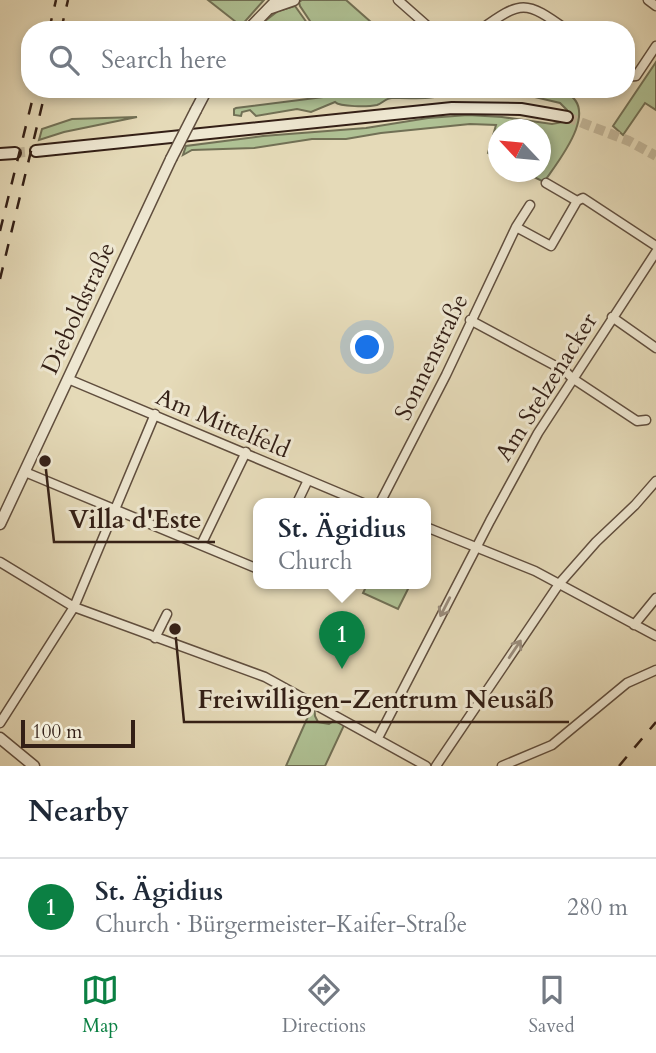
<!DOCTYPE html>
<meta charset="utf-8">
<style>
body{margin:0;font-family:Cardo,serif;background:#f2f2f3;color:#1f2937}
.compass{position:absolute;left:488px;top:119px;width:63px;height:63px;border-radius:50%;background:#fff;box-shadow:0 4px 10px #0003;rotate:296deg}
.scale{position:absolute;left:21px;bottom:18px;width:114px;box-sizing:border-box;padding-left:7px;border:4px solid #331f16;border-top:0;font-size:19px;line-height:24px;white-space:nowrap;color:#331f16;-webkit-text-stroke:5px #eee7d1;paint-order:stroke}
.you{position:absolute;left:368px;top:348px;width:24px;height:24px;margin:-18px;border:5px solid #fff;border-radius:50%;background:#1a73e8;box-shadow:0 0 0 10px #1a73e833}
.badge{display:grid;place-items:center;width:46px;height:46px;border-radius:50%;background:#0b8043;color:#fff;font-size:23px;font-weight:700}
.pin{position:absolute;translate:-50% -58px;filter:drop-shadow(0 2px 4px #0008)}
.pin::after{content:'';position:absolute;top:37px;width:24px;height:21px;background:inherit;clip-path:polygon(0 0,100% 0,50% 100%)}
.popup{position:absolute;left:253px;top:498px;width:178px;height:91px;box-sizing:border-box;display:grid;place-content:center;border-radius:14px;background:#fff;filter:drop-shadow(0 2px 5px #0005);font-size:23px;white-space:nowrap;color:#747a83}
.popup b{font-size:26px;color:#1f2937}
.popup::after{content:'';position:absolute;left:50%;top:100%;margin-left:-14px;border:14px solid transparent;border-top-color:#fff}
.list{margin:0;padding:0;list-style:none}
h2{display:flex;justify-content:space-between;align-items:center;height:91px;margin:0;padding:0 28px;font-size:30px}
h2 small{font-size:23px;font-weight:400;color:#747a83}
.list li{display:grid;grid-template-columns:46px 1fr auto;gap:21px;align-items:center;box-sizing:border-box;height:98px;padding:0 28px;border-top:2px solid #e0e1e3}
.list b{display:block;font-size:26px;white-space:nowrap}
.list p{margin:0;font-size:23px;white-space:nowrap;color:#747a83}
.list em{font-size:23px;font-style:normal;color:#747a83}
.icon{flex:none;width:38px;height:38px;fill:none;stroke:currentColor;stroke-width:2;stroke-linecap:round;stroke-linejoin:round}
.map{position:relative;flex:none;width:656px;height:766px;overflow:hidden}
.search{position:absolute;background:#fff;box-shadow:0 4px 10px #0003;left:21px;right:21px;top:21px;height:77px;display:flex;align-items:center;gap:18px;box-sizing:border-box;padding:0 24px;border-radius:28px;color:#747a83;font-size:26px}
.sheet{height:189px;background:#fff}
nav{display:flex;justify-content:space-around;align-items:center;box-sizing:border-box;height:98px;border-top:2px solid #e0e1e3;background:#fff;font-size:19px;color:#747a83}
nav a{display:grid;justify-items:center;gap:4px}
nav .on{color:#0b8043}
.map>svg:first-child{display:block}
.green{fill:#afc194;stroke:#717055;stroke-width:2}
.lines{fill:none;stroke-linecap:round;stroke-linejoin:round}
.secondary-tunnel{stroke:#c1b598;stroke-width:10;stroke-dasharray:10 5;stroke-linecap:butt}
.minor-casing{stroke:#604e3e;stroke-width:11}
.tertiary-casing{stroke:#604e3e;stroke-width:13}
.secondary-casing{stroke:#331f16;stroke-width:14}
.minor{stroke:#eee7d1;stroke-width:8}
.tertiary{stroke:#eee7d1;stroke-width:10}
.secondary{stroke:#eee7d1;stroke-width:10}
.rail{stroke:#331f16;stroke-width:2.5;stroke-dasharray:12 12;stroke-linecap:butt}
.tertiary-bridge-casing{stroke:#604e3e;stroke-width:13;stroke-linecap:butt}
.tertiary-bridge{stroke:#eee7d1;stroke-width:10}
.oneway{stroke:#9a8d7d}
.labels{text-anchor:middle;stroke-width:6;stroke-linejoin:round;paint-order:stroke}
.street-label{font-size:24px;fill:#331f16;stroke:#eee7d1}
.leader{fill:none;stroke:#331f16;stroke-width:2.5}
.callout-dot{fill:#331f16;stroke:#eee7d1;stroke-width:2.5}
.callout-label{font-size:26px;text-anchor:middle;font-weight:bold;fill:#331f16;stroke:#eee7d1;stroke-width:6;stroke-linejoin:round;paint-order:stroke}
</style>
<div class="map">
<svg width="656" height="766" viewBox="0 0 656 766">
<rect width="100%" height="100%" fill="#e5dab8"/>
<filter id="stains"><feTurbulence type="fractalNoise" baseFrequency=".00286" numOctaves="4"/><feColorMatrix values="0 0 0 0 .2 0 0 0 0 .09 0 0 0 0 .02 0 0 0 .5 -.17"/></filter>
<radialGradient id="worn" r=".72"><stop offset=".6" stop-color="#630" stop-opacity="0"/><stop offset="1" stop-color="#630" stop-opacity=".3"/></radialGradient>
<path class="green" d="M 208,0 L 264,0 L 241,26 Z
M 302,0 L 346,0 L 380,30 L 316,30 L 300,6 L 299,2 Z
M 295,6 L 312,30 L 277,30 L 265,21 L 278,11 Z
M 656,62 L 656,110 L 645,103 L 623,135 L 613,126 Z
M 351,89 L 475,89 L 463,94 L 452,92 C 441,100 407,98 392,98 C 386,98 383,103 377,105 C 368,107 340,107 335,102 L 311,112 L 297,109 L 256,116 L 250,110 L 242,112 L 241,116 L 234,115 L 234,109 L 236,108 L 355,93 Z
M 521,89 C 535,89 552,87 564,92 C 603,108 556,164 544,182 L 524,172 L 540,172 L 540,130 L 498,130 L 498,158 L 488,153 L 496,125 L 470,124 L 381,133 L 346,139 L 312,139 L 254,148 L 192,150 L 183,155 L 186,146 L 263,136 L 366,128 L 428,118 L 468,115 L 502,117 L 552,124 L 562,122 L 567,117 L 567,110 L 560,103 L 526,95 L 525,90 Z
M 137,117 L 64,132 L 39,140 L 42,129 L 72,119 Z
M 368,583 L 411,583 L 398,609 L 363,593 Z
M 314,703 L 315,716 L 318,722 L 329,724 L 339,717 L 346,721 L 325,766 L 286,766 Z"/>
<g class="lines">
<path class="secondary-tunnel" d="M 567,117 L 629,141 L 656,156
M 15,153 L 36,151"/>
<defs>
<path id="minor" d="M 398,0 L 432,30
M 648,0 L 656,6
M 480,30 C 522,0 525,0 567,30
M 626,77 L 636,76 L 656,46
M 546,183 L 577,201 L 583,198 L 656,246
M 516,227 L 530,205
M 612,317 L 656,348
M 470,320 L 565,371 L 572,378 L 637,421 L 646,420
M 68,379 L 363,503
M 25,472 L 258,569
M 297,503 L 308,480
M 380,503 L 446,375 L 516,227 L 551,246 L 577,201
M 426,527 L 535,571 L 656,636
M 201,545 L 246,452
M 0,562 L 74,607 L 265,677 L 426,766
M 634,625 L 656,598
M 155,638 L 167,614
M 0,723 L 74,607 L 155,414
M 378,738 L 490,521 L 538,433 L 656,252
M 436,766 L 559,584 L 596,542 L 635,505 L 656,481
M 502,766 L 552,745 L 627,683 L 656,670"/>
<path id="tertiary" d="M 271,8 L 294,0
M 248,30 L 277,0
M 196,110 L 207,89
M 0,524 L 171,159
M 0,738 L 34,766"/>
<path id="secondary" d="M 36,151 L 452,108 L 521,109 L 567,117
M 0,154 L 15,153"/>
</defs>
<use href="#minor" class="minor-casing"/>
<use href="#tertiary" class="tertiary-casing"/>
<use href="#secondary" class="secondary-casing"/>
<use href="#minor" class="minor"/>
<use href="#tertiary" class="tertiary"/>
<use href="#secondary" class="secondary"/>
<path class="rail" d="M 49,30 L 56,0
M 61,30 L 68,0
M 0,231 L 35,89
M 0,279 L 46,89
M 619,766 L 656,722"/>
<defs>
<path id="tertiary-bridge" d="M 171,159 L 196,110"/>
</defs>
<use href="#tertiary-bridge" class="tertiary-bridge-casing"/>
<use href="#tertiary-bridge" class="tertiary-bridge"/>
</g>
<defs><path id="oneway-shaft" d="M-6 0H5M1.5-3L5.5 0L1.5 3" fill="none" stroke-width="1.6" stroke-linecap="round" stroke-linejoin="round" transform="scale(1.75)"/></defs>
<g class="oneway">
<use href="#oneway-shaft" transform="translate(445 607) rotate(117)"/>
<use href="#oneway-shaft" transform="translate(515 649) rotate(-56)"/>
</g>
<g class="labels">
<g class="street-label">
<text transform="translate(78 308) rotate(-65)" y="8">Dieboldstraße</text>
<text transform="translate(431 357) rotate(-64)" y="8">Sonnenstraße</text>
<text transform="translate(546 387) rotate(-58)" y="8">Am Stelzenacker</text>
<text transform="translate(223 423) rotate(23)" y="8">Am Mittelfeld</text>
</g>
</g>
<path class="leader" d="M45 461L54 542H215M175 629L184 722H569"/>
<g class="callout-dot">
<circle cx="45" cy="461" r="7"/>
<circle cx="175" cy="629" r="7"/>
</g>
<g class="callout-label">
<text x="135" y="528">Villa d'Este</text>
<text x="376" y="708">Freiwilligen-Zentrum Neusäß</text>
</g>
<rect width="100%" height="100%" filter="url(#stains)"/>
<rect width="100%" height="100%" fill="url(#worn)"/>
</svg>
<svg class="compass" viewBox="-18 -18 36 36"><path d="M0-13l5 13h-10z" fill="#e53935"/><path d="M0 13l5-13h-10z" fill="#747a83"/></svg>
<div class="scale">100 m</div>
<div class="you"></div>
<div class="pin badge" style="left:342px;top:669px">1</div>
<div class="popup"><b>St. Ägidius</b>Church</div>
<div class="search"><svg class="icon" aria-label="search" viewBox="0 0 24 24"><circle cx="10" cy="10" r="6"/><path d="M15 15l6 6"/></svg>Search here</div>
</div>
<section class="sheet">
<h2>Nearby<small></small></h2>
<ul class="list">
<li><span class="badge">1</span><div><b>St. Ägidius</b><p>Church · Bürgermeister-Kaifer-Straße</p></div><em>280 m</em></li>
</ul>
</section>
<nav>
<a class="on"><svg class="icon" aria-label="map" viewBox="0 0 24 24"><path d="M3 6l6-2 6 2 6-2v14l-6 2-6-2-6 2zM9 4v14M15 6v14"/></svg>Map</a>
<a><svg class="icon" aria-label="directions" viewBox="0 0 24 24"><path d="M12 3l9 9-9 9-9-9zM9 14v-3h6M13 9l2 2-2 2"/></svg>Directions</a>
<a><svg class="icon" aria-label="saved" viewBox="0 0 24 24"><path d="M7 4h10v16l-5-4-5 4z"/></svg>Saved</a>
</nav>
